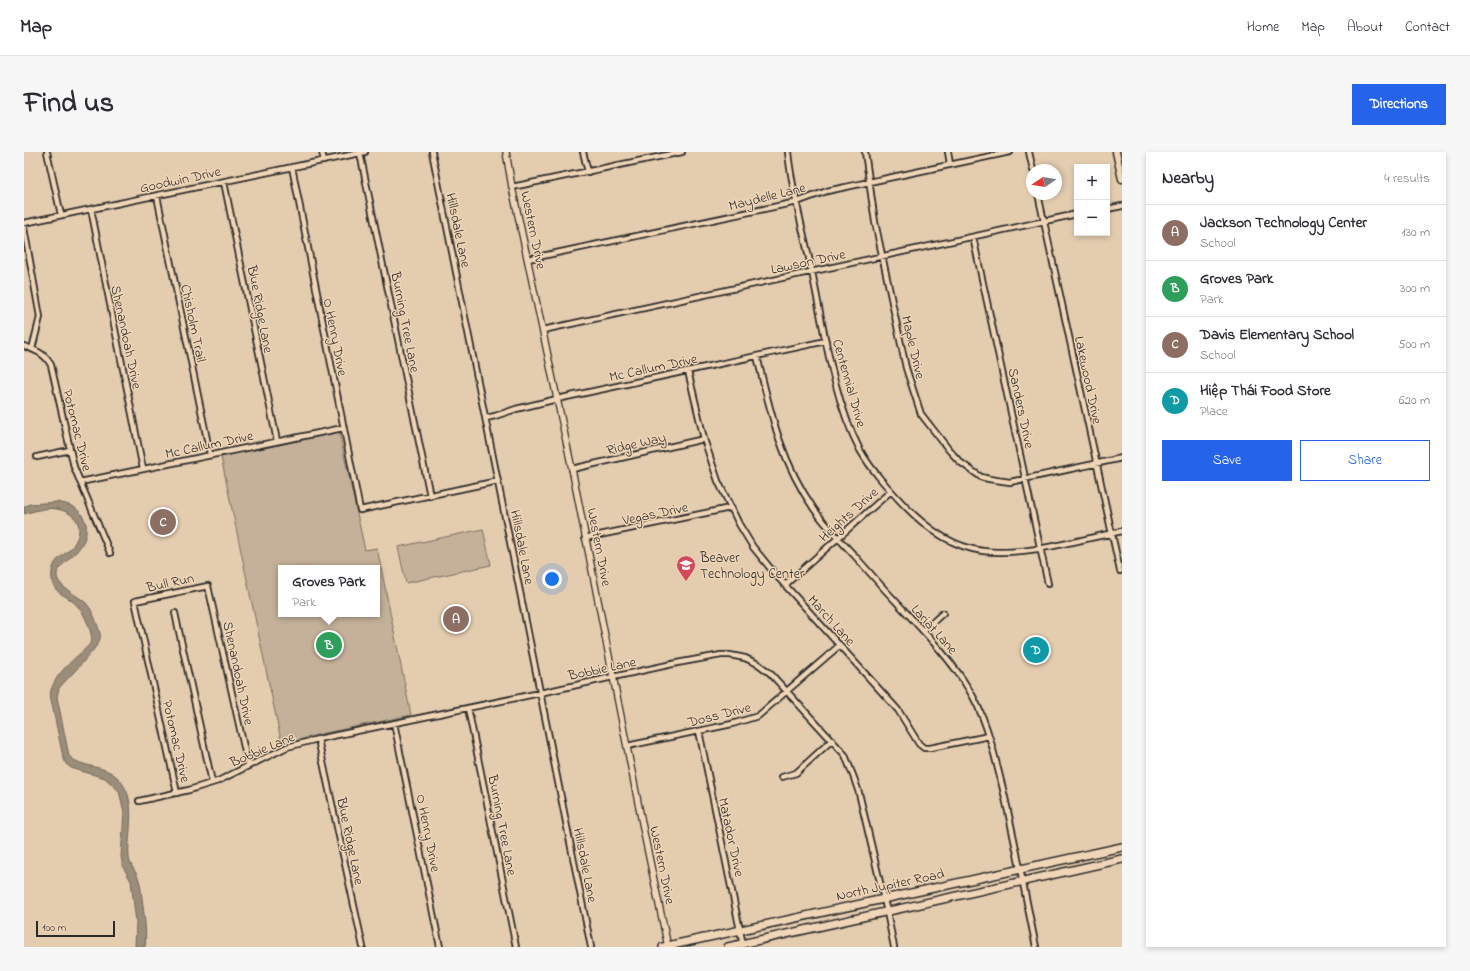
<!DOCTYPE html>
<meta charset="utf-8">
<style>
body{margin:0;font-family:"Indie Flower",sans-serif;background:#f7f7f7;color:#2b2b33}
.controls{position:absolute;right:12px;top:12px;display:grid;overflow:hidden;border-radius:0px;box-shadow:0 2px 6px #0003}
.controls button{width:36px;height:36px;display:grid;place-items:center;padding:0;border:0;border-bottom:1px solid #e1e1e2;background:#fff;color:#2b2b33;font:20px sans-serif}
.compass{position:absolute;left:1002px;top:12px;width:36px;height:36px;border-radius:50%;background:#fff;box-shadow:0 2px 6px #0003;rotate:258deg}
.scale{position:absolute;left:12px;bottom:10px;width:79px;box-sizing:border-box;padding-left:4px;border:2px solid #2b2b2b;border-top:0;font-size:11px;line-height:14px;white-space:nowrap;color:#2b2b2b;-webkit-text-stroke:3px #f0d6b7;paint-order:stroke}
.you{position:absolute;left:528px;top:427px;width:14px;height:14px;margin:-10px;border:3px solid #fff;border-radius:50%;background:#1a73e8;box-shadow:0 0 0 6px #1a73e833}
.badge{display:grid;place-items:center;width:26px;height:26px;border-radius:50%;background:#2563eb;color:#fff;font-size:13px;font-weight:700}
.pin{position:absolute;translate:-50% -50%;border:2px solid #fff;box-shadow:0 1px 4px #0006}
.popup{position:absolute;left:254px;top:413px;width:102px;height:52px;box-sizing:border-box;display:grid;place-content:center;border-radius:0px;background:#fff;filter:drop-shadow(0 1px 3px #0005);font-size:13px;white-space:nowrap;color:#7c7c81}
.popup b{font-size:15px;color:#2b2b33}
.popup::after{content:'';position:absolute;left:50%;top:100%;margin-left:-8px;border:8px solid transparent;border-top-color:#fff}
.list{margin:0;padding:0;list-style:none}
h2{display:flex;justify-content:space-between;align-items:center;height:52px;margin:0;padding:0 16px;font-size:17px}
h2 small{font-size:13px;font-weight:400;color:#7c7c81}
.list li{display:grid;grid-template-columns:26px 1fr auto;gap:12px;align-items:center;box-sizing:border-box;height:56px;padding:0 16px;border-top:1px solid #e1e1e2}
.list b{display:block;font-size:15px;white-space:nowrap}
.list p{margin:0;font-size:13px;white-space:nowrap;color:#7c7c81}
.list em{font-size:13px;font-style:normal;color:#7c7c81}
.actions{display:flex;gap:8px;padding:12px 16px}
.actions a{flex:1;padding:9px 0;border:1px solid #2563eb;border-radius:0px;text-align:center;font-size:14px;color:#2563eb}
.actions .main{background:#2563eb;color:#fff}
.map{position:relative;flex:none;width:1098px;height:795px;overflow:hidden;border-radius:0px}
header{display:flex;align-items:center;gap:24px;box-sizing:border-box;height:56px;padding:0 20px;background:#fff;border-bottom:1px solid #e1e1e2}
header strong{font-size:19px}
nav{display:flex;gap:22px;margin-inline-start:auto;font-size:14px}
.intro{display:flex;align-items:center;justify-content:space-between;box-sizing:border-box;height:96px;padding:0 24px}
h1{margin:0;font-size:28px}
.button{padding:10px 18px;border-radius:0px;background:#2563eb;color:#fff;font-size:14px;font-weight:700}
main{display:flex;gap:24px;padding:0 24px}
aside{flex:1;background:#fff;border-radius:0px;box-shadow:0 2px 6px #0003}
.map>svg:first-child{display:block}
.green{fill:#c5b199;stroke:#786e62;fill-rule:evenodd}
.water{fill:#9a8d7a;stroke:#6e665a}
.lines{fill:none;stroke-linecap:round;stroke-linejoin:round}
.minor-casing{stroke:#2b2b2b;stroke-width:8}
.tertiary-casing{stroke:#2b2b2b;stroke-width:8}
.secondary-casing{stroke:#2b2b2b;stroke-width:9}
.primary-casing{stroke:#2b2b2b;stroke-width:10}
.minor{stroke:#f0d6b7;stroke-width:4.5}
.tertiary{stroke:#f0d6b7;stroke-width:5.5}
.secondary{stroke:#f0d6b7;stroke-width:6}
.primary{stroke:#f0d6b7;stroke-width:7}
.labels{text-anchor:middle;stroke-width:3;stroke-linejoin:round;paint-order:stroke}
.street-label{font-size:14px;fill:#2b2b2b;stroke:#f0d6b7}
.poi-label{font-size:14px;fill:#2b2b2b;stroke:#f0d6b7;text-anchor:start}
</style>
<header>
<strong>Map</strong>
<nav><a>Home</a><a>Map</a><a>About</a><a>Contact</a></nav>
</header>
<div class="intro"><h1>Find us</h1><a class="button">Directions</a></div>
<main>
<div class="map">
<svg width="1098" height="795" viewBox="0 0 1098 795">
<rect width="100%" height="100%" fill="#e4ccaf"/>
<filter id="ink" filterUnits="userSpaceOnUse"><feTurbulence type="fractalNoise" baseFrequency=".025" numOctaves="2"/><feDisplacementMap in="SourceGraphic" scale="8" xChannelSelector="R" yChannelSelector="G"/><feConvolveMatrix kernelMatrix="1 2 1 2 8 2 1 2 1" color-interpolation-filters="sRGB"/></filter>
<g filter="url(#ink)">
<path class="green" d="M 315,280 L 341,398 L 353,396 L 387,563 L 292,583 L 258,593 L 197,305 ZM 257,416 L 353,416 L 353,462 L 257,462 Z
M 459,377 L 467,413 L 382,431 L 374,395 Z"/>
<path class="water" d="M 33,350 C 47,353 55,355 61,369 C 63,373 62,377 62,381 C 59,402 34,411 33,422 C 32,435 54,443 62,451 C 67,456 71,466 73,472 C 75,477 77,482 76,487 C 74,496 43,527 35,536 L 33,545 L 45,604 C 58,617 81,612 94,626 C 115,648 103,679 105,706 C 106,714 113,720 115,728 C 117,734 117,740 118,746 C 120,763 123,779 121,795 L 111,795 L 112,770 L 107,729 L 99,715 L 97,705 L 100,660 L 95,639 L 81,626 L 47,616 L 42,612 L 39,605 L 26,543 C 29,522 51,507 65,493 L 68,488 C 66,473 59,457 47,448 C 40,443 32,441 29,432 C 27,425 27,418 31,411 C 35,404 46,400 50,392 C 61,375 53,361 33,357 C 23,355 10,359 0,362 L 0,355 L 6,352 Z"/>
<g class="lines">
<defs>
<path id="minor" d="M 23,0 L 37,63
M 298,0 L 300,9
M 408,0 L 567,795
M 559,0 L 564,20
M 764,0 C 768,41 780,80 788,120 C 800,178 809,246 836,298 C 848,319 864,336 880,353 C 901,375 928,395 959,399 C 1004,404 1054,388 1098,379
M 841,0 L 851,70 L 882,216 L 897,262 L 925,298 L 936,310 L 957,325 L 965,327 L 986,330 L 1098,306
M 924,0 L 926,12
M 1005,0 L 1009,18
M 336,1 L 406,344
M 268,15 L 336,358 L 474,329
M 200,30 L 253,289
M 488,35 L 658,0
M 1014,42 L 1096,419
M 133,44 L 186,302
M 67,57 L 119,317
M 1083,57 L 1098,54
M 0,71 L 341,0
M 0,76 L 16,165 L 8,197
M 949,85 L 1024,432
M 504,107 L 773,50 L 803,39 L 986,0
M 519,178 L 1053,62
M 0,194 C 13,199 20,201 27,213 L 50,315 L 86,401
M 733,204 C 746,259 757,310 790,357 C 802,374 816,388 830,403 C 850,426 870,448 891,470 C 910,491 929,511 944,536 C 963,566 970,602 979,637 C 991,689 1001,742 1012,795
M 664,219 L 680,287 L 694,329 L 715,372 L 729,395 L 751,422 L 874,558 L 895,592 L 900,596 L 906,596 L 965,584
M 462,266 L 471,264 L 492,257 L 533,247 L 802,189
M 13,305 L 46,298
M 548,317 L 680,287
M 56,330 L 319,276
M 561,386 L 706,356
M 761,433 L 867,339
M 151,461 L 188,630
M 899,479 L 919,461
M 444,556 L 492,795
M 370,571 L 416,795
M 675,579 L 719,793
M 294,587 L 339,795
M 603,594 L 708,572 L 734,564 L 816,493
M 758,625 L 772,621 L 808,588
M 153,641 L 111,449 L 184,434 L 224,613
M 115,649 L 165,638 L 194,629 L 263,595 L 294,587 L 516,541 L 653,511 L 697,503 L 706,503 L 721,506 L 734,512 L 746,521 L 821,603 L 830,626 L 835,641 L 863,760 L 870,795"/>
<path id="tertiary" d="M 482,0 L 488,35 L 548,317 L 621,686 L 644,795"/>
<path id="secondary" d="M 1092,0 L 1098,27"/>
<path id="primary" d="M 639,795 L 1098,695
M 704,795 L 1098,707"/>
</defs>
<use href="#minor" class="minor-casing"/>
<use href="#tertiary" class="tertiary-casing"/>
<use href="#secondary" class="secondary-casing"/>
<use href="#primary" class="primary-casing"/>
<use href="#minor" class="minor"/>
<use href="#tertiary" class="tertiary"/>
<use href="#secondary" class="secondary"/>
<use href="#primary" class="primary"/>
</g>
</g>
<defs>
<symbol id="school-pin" viewBox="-11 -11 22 30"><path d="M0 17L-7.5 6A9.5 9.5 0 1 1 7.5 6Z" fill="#d1495b" stroke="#f0d6b7"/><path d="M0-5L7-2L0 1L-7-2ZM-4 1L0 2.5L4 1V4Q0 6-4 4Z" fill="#fff"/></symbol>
</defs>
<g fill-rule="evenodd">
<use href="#school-pin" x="651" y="402" width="22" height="30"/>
</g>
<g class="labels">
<g class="street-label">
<text transform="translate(156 27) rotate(-12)" y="5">Goodwin Drive</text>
<text transform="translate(743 44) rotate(-14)" y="5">Maydelle Lane</text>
<text transform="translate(435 78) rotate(78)" y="5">Hillsdale Lane</text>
<text transform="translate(510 78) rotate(78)" y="5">Western Drive</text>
<text transform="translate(784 109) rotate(-12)" y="5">Lawson Drive</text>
<text transform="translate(237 157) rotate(79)" y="5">Blue Ridge Lane</text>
<text transform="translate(382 170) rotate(79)" y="5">Burning Tree Lane</text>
<text transform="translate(170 171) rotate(78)" y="5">Chisholm Trail</text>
<text transform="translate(103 185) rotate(78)" y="5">Shenandoah Drive</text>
<text transform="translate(312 185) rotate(79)" y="5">O Henry Drive</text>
<text transform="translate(890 195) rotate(77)" y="5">Maple Drive</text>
<text transform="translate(629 215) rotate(-12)" y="5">Mc Callum Drive</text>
<text transform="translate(1065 228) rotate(78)" y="5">Lakewood Drive</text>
<text transform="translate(826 231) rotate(74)" y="5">Centennial Drive</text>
<text transform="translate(998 256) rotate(78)" y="5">Sanders Drive</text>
<text transform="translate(54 278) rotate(76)" y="5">Potomac Drive</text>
<text transform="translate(612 291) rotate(-13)" y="5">Ridge Way</text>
<text transform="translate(185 292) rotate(-12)" y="5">Mc Callum Drive</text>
<text transform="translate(631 361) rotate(-12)" y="5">Vegas Drive</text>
<text transform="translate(824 362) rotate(-42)" y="5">Heights Drive</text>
<text transform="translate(499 395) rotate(79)" y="5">Hillsdale Lane</text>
<text transform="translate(576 395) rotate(79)" y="5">Western Drive</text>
<text transform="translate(146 430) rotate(-12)" y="5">Bull Run</text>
<text transform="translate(808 468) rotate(48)" y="5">March Lane</text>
<text transform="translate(911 477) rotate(48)" y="5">Lariat Lane</text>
<text transform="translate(578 516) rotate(-12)" y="5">Bobbie Lane</text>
<text transform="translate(215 521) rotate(78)" y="5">Shenandoah Drive</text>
<text transform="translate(695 562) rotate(-14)" y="5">Doss Drive</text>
<text transform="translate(153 589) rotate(77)" y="5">Potomac Drive</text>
<text transform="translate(238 597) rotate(-23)" y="5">Bobbie Lane</text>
<text transform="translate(479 673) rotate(79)" y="5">Burning Tree Lane</text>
<text transform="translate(405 681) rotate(79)" y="5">O Henry Drive</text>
<text transform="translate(708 685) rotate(78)" y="5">Matador Drive</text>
<text transform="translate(327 689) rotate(78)" y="5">Blue Ridge Lane</text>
<text transform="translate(562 713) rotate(79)" y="5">Hillsdale Lane</text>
<text transform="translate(639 713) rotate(78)" y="5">Western Drive</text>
<text transform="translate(866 732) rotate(-12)" y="5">North Jupiter Road</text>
</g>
<g class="poi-label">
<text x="676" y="410">Beaver<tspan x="676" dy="16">Technology Center</tspan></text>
</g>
</g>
</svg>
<div class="controls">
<button>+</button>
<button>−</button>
</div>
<svg class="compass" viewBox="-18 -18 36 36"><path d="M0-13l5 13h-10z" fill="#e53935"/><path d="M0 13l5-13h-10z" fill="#7c7c81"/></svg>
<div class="scale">100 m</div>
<div class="you"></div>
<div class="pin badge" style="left:432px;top:467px;background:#8d6e63">A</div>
<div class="pin badge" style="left:305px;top:493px;background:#2e9e5b">B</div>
<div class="popup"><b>Groves Park</b>Park</div>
<div class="pin badge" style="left:139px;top:370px;background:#8d6e63">C</div>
<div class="pin badge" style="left:1012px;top:498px;background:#0f9aa8">D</div>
</div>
<aside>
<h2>Nearby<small>4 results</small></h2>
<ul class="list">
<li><span class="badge" style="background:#8d6e63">A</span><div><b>Jackson Technology Center</b><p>School</p></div><em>130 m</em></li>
<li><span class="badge" style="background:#2e9e5b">B</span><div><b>Groves Park</b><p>Park</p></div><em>300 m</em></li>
<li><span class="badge" style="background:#8d6e63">C</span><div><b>Davis Elementary School</b><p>School</p></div><em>500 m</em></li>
<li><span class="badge" style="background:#0f9aa8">D</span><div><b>Hiệp Thái Food Store</b><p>Place</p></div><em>620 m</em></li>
</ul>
<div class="actions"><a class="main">Save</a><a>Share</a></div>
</aside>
</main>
